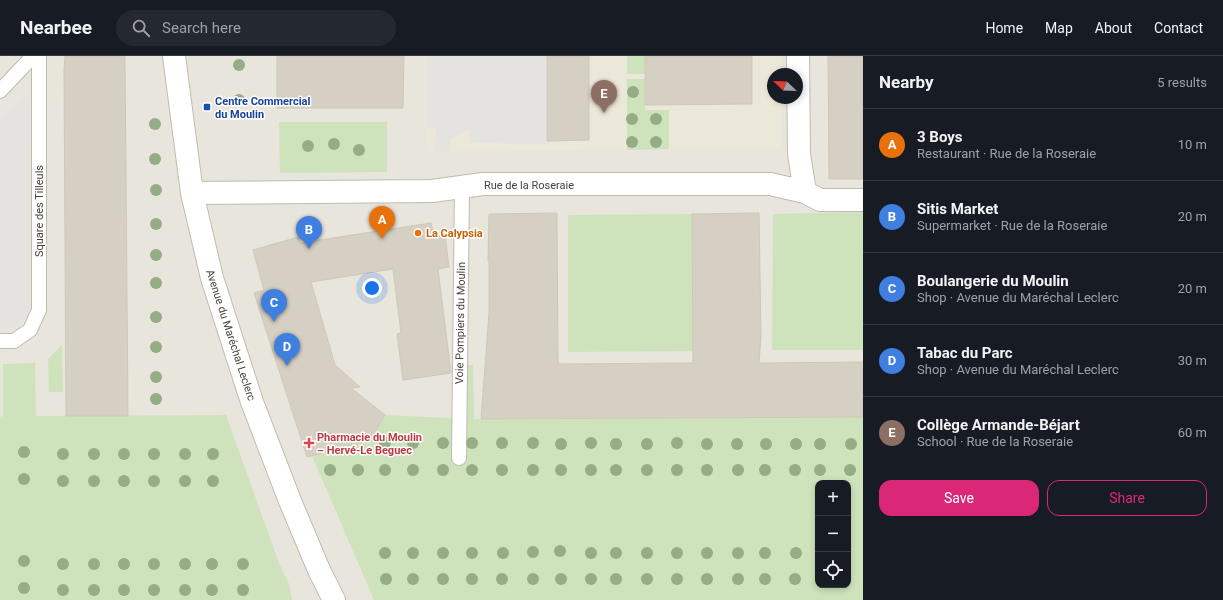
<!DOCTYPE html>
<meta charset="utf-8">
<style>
body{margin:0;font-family:Roboto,sans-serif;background:#242831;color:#f1f3f6}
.controls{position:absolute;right:12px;bottom:12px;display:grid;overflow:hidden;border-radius:8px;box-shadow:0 2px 6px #0003}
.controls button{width:36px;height:36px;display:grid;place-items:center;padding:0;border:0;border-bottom:1px solid #363941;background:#171b24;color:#f1f3f6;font:20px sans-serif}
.compass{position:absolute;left:767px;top:12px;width:36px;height:36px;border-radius:50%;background:#171b24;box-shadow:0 2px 6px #0003;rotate:293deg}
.you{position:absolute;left:372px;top:232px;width:14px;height:14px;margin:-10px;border:3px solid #fff;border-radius:50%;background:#1a73e8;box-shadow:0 0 0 6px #1a73e833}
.badge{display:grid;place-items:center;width:26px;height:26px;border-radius:50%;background:#db2777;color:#fff;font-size:13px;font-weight:700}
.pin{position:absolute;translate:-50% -33px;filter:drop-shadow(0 1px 2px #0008)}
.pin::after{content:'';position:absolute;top:21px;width:14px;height:12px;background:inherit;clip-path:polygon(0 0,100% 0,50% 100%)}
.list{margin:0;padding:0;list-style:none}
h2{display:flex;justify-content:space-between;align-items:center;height:52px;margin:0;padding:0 16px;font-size:17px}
h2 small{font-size:13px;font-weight:400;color:#9ea1a6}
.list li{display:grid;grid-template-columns:26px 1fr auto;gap:12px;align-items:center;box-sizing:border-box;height:72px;padding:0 16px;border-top:1px solid #363941}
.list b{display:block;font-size:15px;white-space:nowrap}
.list p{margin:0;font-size:13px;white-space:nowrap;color:#9ea1a6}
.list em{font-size:13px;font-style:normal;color:#9ea1a6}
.actions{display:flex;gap:8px;padding:12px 16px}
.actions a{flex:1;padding:9px 0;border:1px solid #db2777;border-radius:12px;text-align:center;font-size:14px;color:#db2777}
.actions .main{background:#db2777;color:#fff}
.icon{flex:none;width:22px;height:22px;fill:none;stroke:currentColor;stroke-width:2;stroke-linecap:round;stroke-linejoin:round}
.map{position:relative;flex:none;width:863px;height:544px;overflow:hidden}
header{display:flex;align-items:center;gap:24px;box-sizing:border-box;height:56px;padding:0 20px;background:#171b24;border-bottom:1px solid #363941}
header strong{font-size:19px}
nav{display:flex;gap:22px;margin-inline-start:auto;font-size:14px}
.search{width:280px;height:36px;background:#242831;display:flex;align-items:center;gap:10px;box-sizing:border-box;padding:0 14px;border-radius:22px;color:#9ea1a6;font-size:15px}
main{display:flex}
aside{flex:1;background:#171b24}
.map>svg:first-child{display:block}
.residential{fill:#e8e5dc;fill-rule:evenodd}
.education{fill:#ece8d9}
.green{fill:#cee3bb;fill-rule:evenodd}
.parking{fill:#e4e3e0}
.building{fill:#d5d0c3;stroke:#cfc8b7}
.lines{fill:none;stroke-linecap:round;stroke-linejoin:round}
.service-casing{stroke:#bfbbb0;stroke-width:16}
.minor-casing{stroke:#bfbbb0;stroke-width:24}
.service{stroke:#fff;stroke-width:14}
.minor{stroke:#fff;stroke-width:22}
.tree{fill:#95ad87}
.transit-dot{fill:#1a4fb4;stroke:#fff;stroke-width:1.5}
.food-dot{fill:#e8710a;stroke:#fff;stroke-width:1.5}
.health-dot{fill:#e0444e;stroke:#fff;stroke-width:1.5}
.labels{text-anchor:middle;stroke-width:3;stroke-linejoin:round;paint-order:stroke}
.transit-label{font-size:11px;font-weight:bold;fill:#164399;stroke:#fff;text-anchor:start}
.street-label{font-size:11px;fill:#48443b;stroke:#fff}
.food-label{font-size:11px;font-weight:bold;fill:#c56008;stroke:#fff;text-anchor:start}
.health-label{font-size:11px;font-weight:bold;fill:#be3a42;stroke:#fff;text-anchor:start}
</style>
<header>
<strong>Nearbee</strong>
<div class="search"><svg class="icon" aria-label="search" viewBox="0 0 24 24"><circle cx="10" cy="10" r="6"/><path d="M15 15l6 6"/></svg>Search here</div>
<nav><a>Home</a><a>Map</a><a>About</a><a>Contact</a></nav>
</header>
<main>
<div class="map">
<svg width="863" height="544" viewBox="0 0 863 544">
<rect width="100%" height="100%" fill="#f5f3ed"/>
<path class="residential" d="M 0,0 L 863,0 L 863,544 L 0,544 ZM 773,18 L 797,18 L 797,42 L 773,42 ZM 818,427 L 848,427 L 848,529 L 818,529 Z"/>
<path class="education" d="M 427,0 L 781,0 L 781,18 L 773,18 L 773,42 L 781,42 L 781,92 L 427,95 Z"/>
<path class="green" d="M 627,0 L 645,0 L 645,18 L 627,18 Z
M 627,23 L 645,23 L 645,54 L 669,54 L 669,93 L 627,94 Z
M 279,66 L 387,66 L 387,116 L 280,117 Z
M 863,156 L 863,294 L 772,294 L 773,158 Z
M 692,158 L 693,295 L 568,296 L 568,159 Z
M 62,289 L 63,336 L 49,336 L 48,303 Z
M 35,307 L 36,360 L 226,359 L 279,507 L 289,528 L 292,544 L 0,544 L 0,361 L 3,360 L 3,308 Z
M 466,309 L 473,309 L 474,363 L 863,361 L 863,544 L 374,544 L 312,400 L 370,384 L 385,359 L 466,363 ZM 818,427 L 848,427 L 848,529 L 818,529 Z"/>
<path class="parking" d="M 427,0 L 547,0 L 546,88 L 470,87 L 470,72 L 450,84 L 450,95 L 435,95 L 436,72 L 427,72 Z
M 26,40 L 28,42 L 30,48 L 29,256 L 25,263 L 15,271 L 0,271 L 0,62 L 20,42 Z"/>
<path class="building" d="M 65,0 L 125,0 L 128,360 L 66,360 L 64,14 Z
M 277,0 L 404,0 L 403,52 L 277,52 Z
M 547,0 L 589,0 L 589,84 L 547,85 Z
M 645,0 L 752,0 L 752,48 L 645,49 Z
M 828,0 L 863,0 L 863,123 L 829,123 Z
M 557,157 L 558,308 L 693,307 L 692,158 L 759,157 L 761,280 L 759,307 L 863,306 L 863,361 L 481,363 L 489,257 L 489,205 L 488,205 L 489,158 Z
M 431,167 L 434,181 L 445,179 L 449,211 L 438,213 L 451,317 L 403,324 L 397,278 L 401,277 L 393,213 L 311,226 L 335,309 L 360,331 L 351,332 L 385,359 L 370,384 L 307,401 L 254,237 L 264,234 L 253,194 L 298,181 L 300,187 Z"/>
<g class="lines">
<defs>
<path id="service" d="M 0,35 L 33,0
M 0,285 L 14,285 L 30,274 L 39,254 L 39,0
M 459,402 L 462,131"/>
<path id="minor" d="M 174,0 L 192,137 L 212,222 L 252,346 L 290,445 L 319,514 L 334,544
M 798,0 L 799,98 L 805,136
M 192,137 L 432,135 L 483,128 L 770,128 L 805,136 L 820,144 L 863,144"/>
</defs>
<use href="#service" class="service-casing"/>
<use href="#minor" class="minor-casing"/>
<use href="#service" class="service"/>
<use href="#minor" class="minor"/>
</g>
<g class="tree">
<circle cx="239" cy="9" r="6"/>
<circle cx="633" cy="36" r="6"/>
<circle cx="239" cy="44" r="6"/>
<circle cx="632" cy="63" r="6"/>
<circle cx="656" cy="63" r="6"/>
<circle cx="155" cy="68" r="6"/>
<circle cx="632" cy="86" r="6"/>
<circle cx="656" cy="86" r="6"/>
<circle cx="334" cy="88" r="6"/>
<circle cx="308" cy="90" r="6"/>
<circle cx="359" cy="94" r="6"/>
<circle cx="155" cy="103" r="6"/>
<circle cx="156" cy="134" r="6"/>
<circle cx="156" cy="168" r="6"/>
<circle cx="156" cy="199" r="6"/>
<circle cx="156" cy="227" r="6"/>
<circle cx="156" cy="261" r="6"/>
<circle cx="156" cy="291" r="6"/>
<circle cx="156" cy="321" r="6"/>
<circle cx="156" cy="343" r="6"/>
<circle cx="385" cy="387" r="6"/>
<circle cx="413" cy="387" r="6"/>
<circle cx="443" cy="387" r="6"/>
<circle cx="472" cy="387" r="6"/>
<circle cx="502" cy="387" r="6"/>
<circle cx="533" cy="387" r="6"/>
<circle cx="591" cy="387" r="6"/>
<circle cx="677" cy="387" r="6"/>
<circle cx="561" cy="388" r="6"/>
<circle cx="616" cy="388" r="6"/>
<circle cx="647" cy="388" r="6"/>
<circle cx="707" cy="388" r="6"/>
<circle cx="737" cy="388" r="6"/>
<circle cx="766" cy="388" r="6"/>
<circle cx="796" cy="388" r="6"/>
<circle cx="820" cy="388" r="6"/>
<circle cx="851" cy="388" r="6"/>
<circle cx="24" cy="396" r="6"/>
<circle cx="63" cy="398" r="6"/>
<circle cx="94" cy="398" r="6"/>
<circle cx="124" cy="398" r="6"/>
<circle cx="154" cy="398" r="6"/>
<circle cx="185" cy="398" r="6"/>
<circle cx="213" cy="398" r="6"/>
<circle cx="330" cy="414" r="6"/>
<circle cx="358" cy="414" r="6"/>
<circle cx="385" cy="414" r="6"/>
<circle cx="413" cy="414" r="6"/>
<circle cx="443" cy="414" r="6"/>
<circle cx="472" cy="414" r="6"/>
<circle cx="502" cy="414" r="6"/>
<circle cx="533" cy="414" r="6"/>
<circle cx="561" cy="414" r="6"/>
<circle cx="591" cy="414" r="6"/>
<circle cx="616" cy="414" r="6"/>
<circle cx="647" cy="414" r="6"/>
<circle cx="677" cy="414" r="6"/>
<circle cx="707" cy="414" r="6"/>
<circle cx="738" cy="414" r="6"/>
<circle cx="765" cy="414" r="6"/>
<circle cx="795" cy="414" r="6"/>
<circle cx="820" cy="414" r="6"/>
<circle cx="850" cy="414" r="6"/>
<circle cx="24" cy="423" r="6"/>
<circle cx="63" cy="425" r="6"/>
<circle cx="94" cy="425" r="6"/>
<circle cx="124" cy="425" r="6"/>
<circle cx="154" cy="425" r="6"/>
<circle cx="185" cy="425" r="6"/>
<circle cx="213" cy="425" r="6"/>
<circle cx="560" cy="495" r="6"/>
<circle cx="533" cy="496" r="6"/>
<circle cx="385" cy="497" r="6"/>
<circle cx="413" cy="497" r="6"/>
<circle cx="443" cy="497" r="6"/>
<circle cx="472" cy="497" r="6"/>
<circle cx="503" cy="497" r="6"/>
<circle cx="591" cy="497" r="6"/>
<circle cx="616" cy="497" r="6"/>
<circle cx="647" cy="497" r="6"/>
<circle cx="677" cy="497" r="6"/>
<circle cx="707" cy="497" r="6"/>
<circle cx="738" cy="497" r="6"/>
<circle cx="765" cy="497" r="6"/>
<circle cx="796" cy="497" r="6"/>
<circle cx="24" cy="505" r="6"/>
<circle cx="63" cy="508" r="6"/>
<circle cx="94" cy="508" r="6"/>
<circle cx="124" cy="508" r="6"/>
<circle cx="154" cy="508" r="6"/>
<circle cx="185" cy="508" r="6"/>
<circle cx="212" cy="508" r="6"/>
<circle cx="243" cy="508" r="6"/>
<circle cx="386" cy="523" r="6"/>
<circle cx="413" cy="523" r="6"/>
<circle cx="443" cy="523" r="6"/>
<circle cx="472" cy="523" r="6"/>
<circle cx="502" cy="523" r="6"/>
<circle cx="533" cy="523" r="6"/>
<circle cx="561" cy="523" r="6"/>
<circle cx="591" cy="523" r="6"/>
<circle cx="616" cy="523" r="6"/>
<circle cx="647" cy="523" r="6"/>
<circle cx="677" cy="523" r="6"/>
<circle cx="707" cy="523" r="6"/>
<circle cx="738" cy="523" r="6"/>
<circle cx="765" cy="523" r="6"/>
<circle cx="795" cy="523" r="6"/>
<circle cx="24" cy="532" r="6"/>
<circle cx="63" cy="534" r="6"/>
<circle cx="94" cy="534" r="6"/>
<circle cx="124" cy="534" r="6"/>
<circle cx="154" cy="534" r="6"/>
<circle cx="185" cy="534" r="6"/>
<circle cx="212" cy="534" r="6"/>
<circle cx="243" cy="534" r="6"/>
</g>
<rect class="transit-dot" x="203" y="47" width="8" height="8" rx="2"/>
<circle class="food-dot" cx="418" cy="177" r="4"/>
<path class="health-dot" d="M307 381h4v4h4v4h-4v4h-4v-4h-4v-4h4z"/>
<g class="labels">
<g class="transit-label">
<text x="215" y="49">Centre Commercial<tspan x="215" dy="13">du Moulin</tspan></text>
</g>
<g class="street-label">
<text x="529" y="133">Rue de la Roseraie</text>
<text transform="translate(39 155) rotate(-90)" y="4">Square des Tilleuls</text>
<text transform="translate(460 267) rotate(-89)" y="4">Voie Pompiers du Moulin</text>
<text transform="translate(231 279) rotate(72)" y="4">Avenue du Maréchal Leclerc</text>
</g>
<g class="food-label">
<text x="426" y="181">La Calypsia</text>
</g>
<g class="health-label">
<text x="317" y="385">Pharmacie du Moulin<tspan x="317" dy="13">– Hervé-Le Beguec</tspan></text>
</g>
</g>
</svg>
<div class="controls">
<button>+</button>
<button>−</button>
<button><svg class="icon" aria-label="locate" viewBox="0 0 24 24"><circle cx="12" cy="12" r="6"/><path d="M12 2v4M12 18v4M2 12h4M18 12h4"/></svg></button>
</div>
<svg class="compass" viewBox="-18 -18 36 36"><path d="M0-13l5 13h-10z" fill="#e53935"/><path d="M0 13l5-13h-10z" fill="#9ea1a6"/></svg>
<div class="you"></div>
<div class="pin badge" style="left:382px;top:183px;background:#e8710a">A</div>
<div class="pin badge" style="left:309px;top:193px;background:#3f7fe0">B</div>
<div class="pin badge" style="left:274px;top:266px;background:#3f7fe0">C</div>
<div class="pin badge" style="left:287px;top:310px;background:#3f7fe0">D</div>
<div class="pin badge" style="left:604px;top:57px;background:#8d6e63">E</div>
</div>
<aside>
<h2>Nearby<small>5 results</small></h2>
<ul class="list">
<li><span class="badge" style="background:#e8710a">A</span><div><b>3 Boys</b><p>Restaurant · Rue de la Roseraie</p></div><em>10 m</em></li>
<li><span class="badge" style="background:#3f7fe0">B</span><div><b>Sitis Market</b><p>Supermarket · Rue de la Roseraie</p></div><em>20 m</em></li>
<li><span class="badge" style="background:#3f7fe0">C</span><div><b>Boulangerie du Moulin</b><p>Shop · Avenue du Maréchal Leclerc</p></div><em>20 m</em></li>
<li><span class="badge" style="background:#3f7fe0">D</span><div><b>Tabac du Parc</b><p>Shop · Avenue du Maréchal Leclerc</p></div><em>30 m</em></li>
<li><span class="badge" style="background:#8d6e63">E</span><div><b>Collège Armande-Béjart</b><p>School · Rue de la Roseraie</p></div><em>60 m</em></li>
</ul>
<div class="actions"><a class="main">Save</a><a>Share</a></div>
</aside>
</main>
